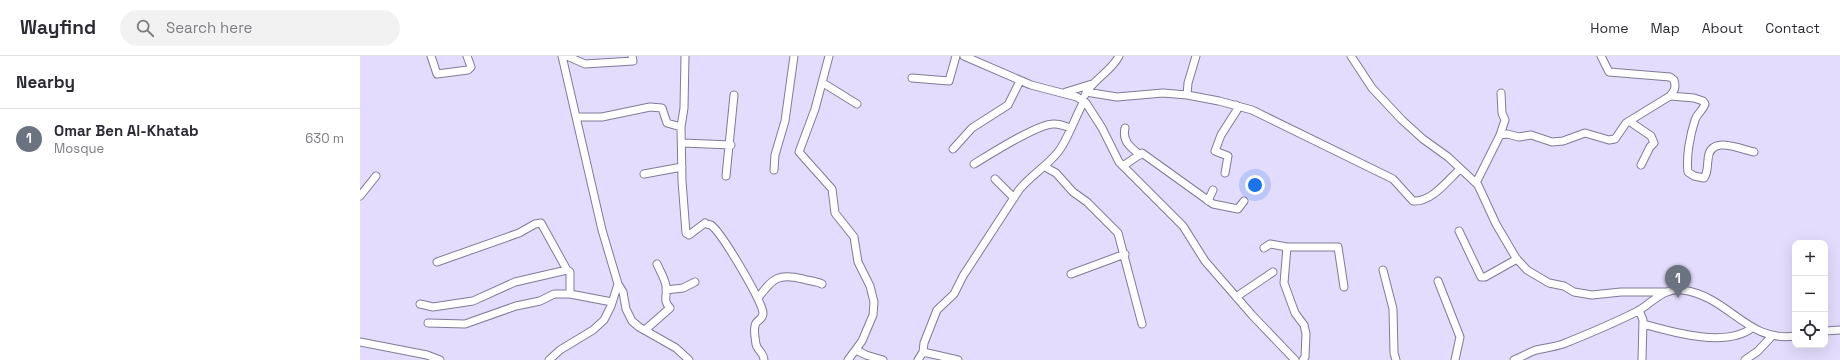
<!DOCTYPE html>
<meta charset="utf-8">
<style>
body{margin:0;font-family:"Space Grotesk",sans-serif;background:#f2f2f3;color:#2b2b33}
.controls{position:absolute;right:12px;bottom:12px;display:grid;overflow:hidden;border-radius:8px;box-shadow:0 4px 16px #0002}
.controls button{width:36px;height:36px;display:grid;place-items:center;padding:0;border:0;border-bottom:1px solid #e1e1e2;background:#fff;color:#2b2b33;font:20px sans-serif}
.you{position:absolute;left:895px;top:129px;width:14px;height:14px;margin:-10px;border:3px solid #fff;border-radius:50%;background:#1a73e8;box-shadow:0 0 0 6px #1a73e833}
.badge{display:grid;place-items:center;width:26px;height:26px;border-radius:50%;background:#ea580c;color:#fff;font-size:13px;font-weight:700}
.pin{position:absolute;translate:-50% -33px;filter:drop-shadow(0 1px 2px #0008)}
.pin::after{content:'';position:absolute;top:21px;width:14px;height:12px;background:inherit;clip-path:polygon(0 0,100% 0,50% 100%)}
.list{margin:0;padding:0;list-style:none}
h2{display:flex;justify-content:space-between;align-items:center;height:52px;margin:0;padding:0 16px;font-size:17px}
h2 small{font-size:13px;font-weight:400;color:#7c7c81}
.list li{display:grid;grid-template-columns:26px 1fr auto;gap:12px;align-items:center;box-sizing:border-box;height:60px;padding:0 16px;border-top:1px solid #e1e1e2}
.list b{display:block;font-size:15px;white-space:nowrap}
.list p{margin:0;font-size:13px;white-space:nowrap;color:#7c7c81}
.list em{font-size:13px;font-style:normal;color:#7c7c81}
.icon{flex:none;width:22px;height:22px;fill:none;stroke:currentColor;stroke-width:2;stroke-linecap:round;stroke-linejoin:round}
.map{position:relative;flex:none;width:1480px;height:304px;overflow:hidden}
header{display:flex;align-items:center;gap:24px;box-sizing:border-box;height:56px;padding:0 20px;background:#fff;border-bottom:1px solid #e1e1e2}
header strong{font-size:19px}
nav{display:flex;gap:22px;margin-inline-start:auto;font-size:14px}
.search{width:280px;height:36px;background:#f2f2f3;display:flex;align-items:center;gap:10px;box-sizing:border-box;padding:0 14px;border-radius:22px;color:#7c7c81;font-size:15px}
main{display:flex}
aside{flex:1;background:#fff}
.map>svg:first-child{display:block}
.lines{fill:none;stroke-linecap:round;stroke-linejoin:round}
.minor-casing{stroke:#817a97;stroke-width:9}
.minor{stroke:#fff;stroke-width:7}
</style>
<header>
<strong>Wayfind</strong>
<div class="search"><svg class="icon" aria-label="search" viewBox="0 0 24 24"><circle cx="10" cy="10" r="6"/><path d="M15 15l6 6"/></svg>Search here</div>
<nav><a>Home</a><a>Map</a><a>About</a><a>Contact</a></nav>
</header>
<main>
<aside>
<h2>Nearby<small></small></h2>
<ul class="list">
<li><span class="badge" style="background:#6b7280">1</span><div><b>Omar Ben Al-Khatab</b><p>Mosque</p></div><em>630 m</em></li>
</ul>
</aside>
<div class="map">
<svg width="1480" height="304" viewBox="0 0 1480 304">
<rect width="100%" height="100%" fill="#e3dcfd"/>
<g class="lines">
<defs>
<path id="minor" d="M 71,0 L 77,18 L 108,14 L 111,11 L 107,0
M 202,0 L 242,174 L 258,228 L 263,236 L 266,253 L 272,265 L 279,271 L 316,292 L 329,304
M 207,0 L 225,8 L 273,5 L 272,0
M 325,0 L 324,52 L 321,71 L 322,125 L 326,177 L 329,179 L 345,167 C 346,168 350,169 351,169 C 362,177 402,245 403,257 C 403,263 399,263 396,267 C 393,272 395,282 396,288 C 397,294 404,297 404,304
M 469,0 L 455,53 L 439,96 L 472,133 L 475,157 L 494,181 L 498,206 L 510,230 L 514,246 L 513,259 L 502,285 L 488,304
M 604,0 L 671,29 L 717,41 L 726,47 L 742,72 L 759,106 L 823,170 L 845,205 L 892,259 L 935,304
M 991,0 L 1012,32 L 1042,64 L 1063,83 L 1088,101 L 1118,129 L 1136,168 L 1156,202 L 1167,214 L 1189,227 L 1204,230 L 1214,236 L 1232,239 L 1261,236 L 1305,236
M 1241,0 L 1249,16 L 1310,21 L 1314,24 C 1316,31 1315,34 1310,40
M 552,22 L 589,25 L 596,0
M 463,27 L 497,48
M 706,36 L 732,28
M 726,36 L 757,41 L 803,37 L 827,39 L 859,45 L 892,54 L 1033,123 L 1053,145 C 1072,146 1087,125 1100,113
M 725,39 C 733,23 751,16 759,0
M 827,39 L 828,27 L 836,0
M 217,61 L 242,61 L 290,51 L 302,52 L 307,67 L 321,71
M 1269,65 L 1291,80 L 1294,87 L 1290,91 L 1281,109
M 765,72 C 762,85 770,91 780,99
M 1140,79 L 1145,64 L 1142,57 L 1141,37
M 323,87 L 371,89
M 593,93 L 612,72 L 648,49 L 660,25
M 614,108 C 629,99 680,66 695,68 C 700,68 705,70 710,72
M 763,110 L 782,97 L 853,148 L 878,153 L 884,145
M 685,111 L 696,117 L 713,136 L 727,146 L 758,177 L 782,268
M 414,114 L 415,99 L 425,65 L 434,0
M 865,117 L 868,100 L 855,95 L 861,79 L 877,54 L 876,49
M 284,118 L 322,111
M 366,120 L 374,39
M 635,123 L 654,142
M 1116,127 L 1140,79 L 1147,78 L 1159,81 L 1171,79 L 1192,86 L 1203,85 L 1225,77 L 1249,84 L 1255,83 L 1266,67 L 1310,40 L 1334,42 L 1343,45 L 1345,48 C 1343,54 1337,58 1335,64 C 1330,79 1326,101 1328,116 L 1334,120 L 1344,122 C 1348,117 1347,111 1348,104 C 1349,79 1377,92 1394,96
M 0,140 L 16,120
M 848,145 L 853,134
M 1099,175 L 1121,221 L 1125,221 L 1157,203
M 927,191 L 924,227 L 935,257 L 944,269 L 946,278 L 945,301 L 943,304
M 904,192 L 910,188 L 927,191 L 978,191 L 984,231
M 77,206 L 159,177 L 175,168 L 181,167 L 207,214 L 210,216 L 210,238
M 1023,214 L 1033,253 L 1034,297 L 1036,304
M 711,218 L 765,198
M 1078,225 L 1100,281 L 1095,304
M 306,234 L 323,232 L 335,226
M 876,241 L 913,216
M 398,242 C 413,222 418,217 443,223 C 449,225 456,225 462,228
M 60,248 L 73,251 L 113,245 L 155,226 L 207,214
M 1279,254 L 1283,264 L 1282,304
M 68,267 L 105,268 L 156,250 L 180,245 L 194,238 L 210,238 L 252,246
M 1283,268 C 1312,276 1366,292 1392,272
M 285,274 L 310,252 C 302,244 308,239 306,230 C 305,223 300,215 297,208
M 1465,275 L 1480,274
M 0,286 L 67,299 L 80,304
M 496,294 L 506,299 L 523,304
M 563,296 L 598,304
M 189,304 L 200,294 L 233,274 L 244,264 L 251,250 L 258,228
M 558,304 L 563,296 L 564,287 L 577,254 L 594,238 L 603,220 L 659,134 C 671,119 686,111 698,96 C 707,85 715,62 722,49 L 726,47
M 1154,304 C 1161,301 1168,297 1176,294 C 1185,292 1194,291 1203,288 C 1228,278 1254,267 1278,255 C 1293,246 1304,231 1323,234 C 1370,241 1387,287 1435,280
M 1385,304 L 1398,295 L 1411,281"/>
</defs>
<use href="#minor" class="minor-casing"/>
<use href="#minor" class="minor"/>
</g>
</svg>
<div class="controls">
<button>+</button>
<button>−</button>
<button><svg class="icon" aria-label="locate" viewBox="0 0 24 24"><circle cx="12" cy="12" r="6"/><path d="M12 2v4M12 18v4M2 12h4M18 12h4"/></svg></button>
</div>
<div class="you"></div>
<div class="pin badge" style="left:1318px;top:242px;background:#6b7280">1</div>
</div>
</main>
